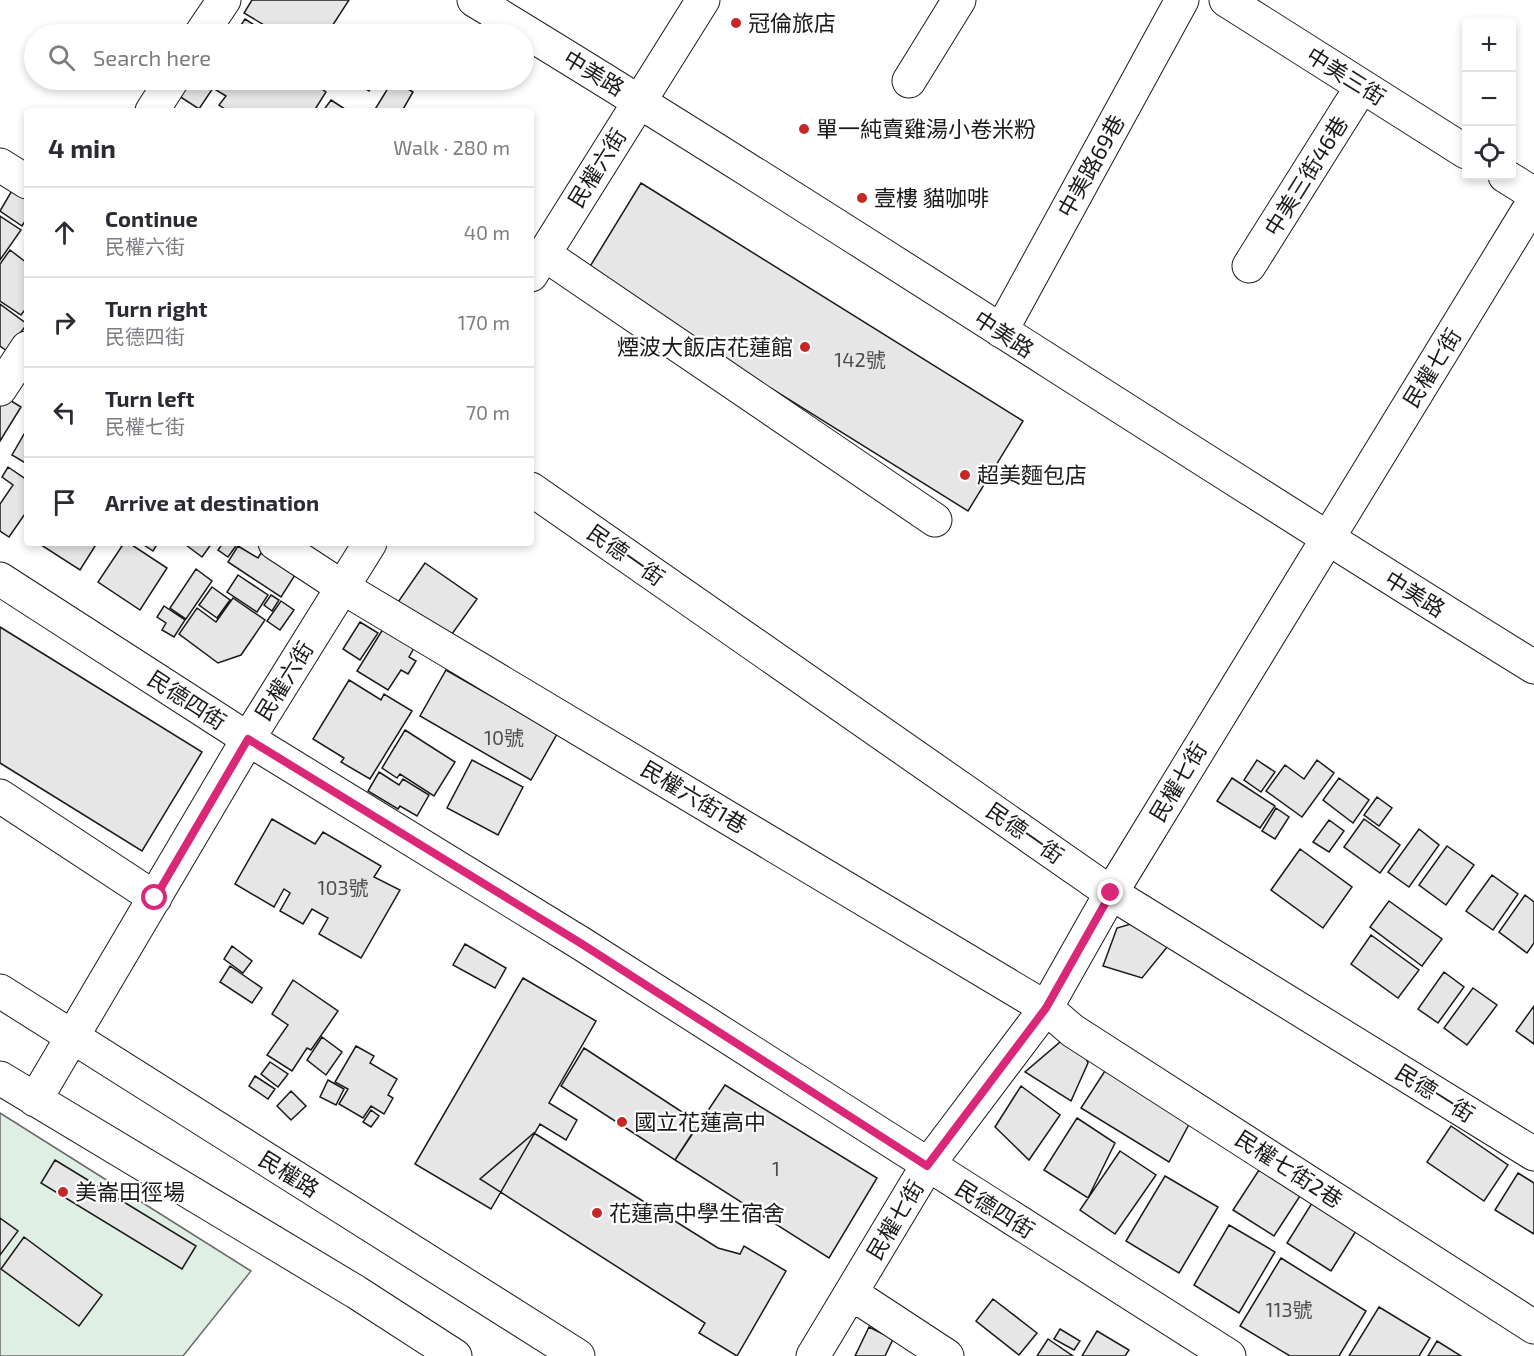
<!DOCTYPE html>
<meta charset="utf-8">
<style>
body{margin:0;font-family:"Exo 2","Noto Sans TC",sans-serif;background:#f2f2f3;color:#2b2b33}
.controls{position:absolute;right:18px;top:18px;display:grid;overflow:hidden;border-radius:6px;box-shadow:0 3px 9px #0003}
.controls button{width:54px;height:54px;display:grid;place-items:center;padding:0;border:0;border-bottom:2px solid #e1e1e2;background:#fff;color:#2b2b33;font:30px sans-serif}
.stop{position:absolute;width:18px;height:18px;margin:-14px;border:4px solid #db2777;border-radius:50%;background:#fff}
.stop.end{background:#db2777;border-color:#fff;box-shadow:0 2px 6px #0008}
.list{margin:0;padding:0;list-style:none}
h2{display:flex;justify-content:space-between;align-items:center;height:78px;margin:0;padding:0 24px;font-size:26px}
h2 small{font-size:20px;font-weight:400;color:#7c7c81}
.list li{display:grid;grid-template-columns:39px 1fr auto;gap:18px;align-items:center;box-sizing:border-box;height:90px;padding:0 24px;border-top:2px solid #e1e1e2}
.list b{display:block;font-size:22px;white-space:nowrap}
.list p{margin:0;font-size:20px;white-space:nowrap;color:#7c7c81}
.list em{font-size:20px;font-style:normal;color:#7c7c81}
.icon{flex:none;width:33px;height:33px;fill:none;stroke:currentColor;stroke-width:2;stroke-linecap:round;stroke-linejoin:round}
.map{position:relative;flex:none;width:1534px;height:1356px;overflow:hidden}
.search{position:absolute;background:#fff;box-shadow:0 3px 9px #0003;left:24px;top:24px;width:510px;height:66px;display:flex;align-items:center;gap:15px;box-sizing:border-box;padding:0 21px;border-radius:33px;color:#7c7c81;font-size:22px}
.panel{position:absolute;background:#fff;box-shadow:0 3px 9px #0003;left:24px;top:108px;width:510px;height:438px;border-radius:6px}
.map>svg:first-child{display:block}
.green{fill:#e0efe3;stroke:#6a6a6a;stroke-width:1.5}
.building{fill:#e6e6e6;stroke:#1a1a1a;stroke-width:1.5}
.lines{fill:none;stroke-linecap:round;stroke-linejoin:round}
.minor-casing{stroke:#1a1a1a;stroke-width:35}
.minor{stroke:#fff;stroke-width:33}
.route{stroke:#db2777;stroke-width:8}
.poi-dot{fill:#c62828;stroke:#fff;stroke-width:2}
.labels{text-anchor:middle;stroke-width:4.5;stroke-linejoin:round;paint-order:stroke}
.number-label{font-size:20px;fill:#4d4d4d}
.poi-label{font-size:22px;fill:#1a1a1a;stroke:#fff;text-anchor:start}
.street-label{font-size:22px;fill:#1a1a1a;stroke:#fff}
</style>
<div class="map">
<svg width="1534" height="1356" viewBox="0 0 1534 1356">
<rect width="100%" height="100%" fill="#fff"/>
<path class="green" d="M 0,1113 L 251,1271 L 183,1356 L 0,1356 Z"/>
<path class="building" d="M 252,0 L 349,0 L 327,34 L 279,34 L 244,13 Z
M 245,19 L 268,34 L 235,34 Z
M 394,25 L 408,34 L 388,34 Z
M 177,80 L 293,80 L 306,88 L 310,81 L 326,92 L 314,111 L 228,111 L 219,105 L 226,96 L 213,88 L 199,109 L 179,96 Z
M 357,80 L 376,80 L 369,91 L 355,82 Z
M 393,80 L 413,92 L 402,111 L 374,111 Z
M 331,100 L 348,111 L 323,111 Z
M 641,183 L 1023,421 L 968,511 L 586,273 Z
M 14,187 L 27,196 L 27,218 L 22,226 L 0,211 Z
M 0,216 L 21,230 L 0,260 Z
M 10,250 L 27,263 L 27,307 L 21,315 L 0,301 L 0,264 Z
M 0,304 L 27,324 L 7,351 L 0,346 Z
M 0,394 L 21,407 L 0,441 Z
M 27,429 L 27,464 L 12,455 Z
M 8,467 L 27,480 L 27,511 L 9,537 L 0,531 L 0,504 L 13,485 L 2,477 Z
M 38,543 L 97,543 L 80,570 Z
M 124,543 L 129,543 L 167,568 L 140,610 L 98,582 Z
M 141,543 L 158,543 L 153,551 Z
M 188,543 L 212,543 L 202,557 L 186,545 Z
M 223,543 L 222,543 L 238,543 L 228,557 L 218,550 Z
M 238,546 L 258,558 L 261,553 L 295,575 L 281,597 L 228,562 Z
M 425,563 L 477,599 L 447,641 L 396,605 Z
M 196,569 L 212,581 L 186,619 L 170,608 Z
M 238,575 L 268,595 L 257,612 L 227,592 Z
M 212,587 L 230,600 L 217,618 L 199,605 Z
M 271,595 L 279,600 L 272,611 L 264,605 Z
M 233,598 L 265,620 L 241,655 L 218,663 L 179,634 L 197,608 L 216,622 Z
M 281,601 L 294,610 L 280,630 L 267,621 Z
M 164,606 L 185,620 L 174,637 L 162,630 L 166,623 L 157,617 Z
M 360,622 L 378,633 L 360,660 L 343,649 Z
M 0,627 L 202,752 L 142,851 L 0,763 Z
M 383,629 L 414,648 L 409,657 L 416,661 L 408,674 L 401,670 L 388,690 L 357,671 Z
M 446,670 L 557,734 L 531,780 L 420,716 Z
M 349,680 L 381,700 L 384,694 L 412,711 L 370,779 L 341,762 L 344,758 L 313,739 Z
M 405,730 L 455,762 L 434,796 L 400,774 L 397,778 L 382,768 Z
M 472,760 L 523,787 L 498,835 L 447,808 Z
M 1257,760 L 1275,772 L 1261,792 L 1244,780 Z
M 1317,760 L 1334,773 L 1302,817 L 1266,791 L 1285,765 L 1304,779 Z
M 379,772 L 399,785 L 403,779 L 429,795 L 417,816 L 400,806 L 398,809 L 368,791 Z
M 1232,778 L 1275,806 L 1260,828 L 1217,801 Z
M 1339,778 L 1369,800 L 1353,823 L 1323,800 Z
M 1377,797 L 1392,808 L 1379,826 L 1364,815 Z
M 1276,808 L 1289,817 L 1275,839 L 1262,831 Z
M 272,819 L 315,844 L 323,832 L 381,866 L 374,877 L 400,890 L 361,958 L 319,934 L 328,918 L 312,909 L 303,924 L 280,911 L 290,893 L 284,889 L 274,907 L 235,884 Z
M 1364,819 L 1400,845 L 1380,873 L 1344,847 Z
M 1329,820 L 1344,831 L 1329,852 L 1313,842 Z
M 1419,829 L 1439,845 L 1409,887 L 1388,872 Z
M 1447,846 L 1474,865 L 1446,905 L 1419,885 Z
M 1300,849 L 1352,887 L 1323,928 L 1271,890 Z
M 1492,875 L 1518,894 L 1493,930 L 1466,911 Z
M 1525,895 L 1534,902 L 1534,943 L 1527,953 L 1499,932 Z
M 1389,901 L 1442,939 L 1422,966 L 1370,927 Z
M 1134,923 L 1168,946 L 1142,978 L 1103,966 L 1117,928 Z
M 1371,935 L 1419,970 L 1398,998 L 1351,964 Z
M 465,944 L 506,968 L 495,988 L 453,965 Z
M 232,946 L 252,961 L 243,973 L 224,959 Z
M 230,966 L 262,988 L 252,1003 L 220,982 Z
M 1444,972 L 1464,987 L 1438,1023 L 1418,1009 Z
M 523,978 L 596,1021 L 549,1103 L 577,1120 L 566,1140 L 540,1124 L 491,1209 L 415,1164 Z
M 293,980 L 338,1011 L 311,1050 L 307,1048 L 292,1071 L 267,1055 L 288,1025 L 272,1014 Z
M 1473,988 L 1497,1005 L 1467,1045 L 1444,1028 Z
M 1534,1006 L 1534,1044 L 1516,1031 Z
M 1073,1031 L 1088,1063 L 1071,1101 L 1025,1072 Z
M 322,1037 L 342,1052 L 326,1075 L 307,1060 Z
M 356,1046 L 374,1056 L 370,1063 L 397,1079 L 388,1095 L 393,1098 L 384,1114 L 371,1106 L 363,1118 L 339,1104 L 348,1089 L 335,1082 Z
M 584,1048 L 699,1123 L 675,1160 L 561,1086 Z
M 1112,1060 L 1195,1113 L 1169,1162 L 1081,1108 Z
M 270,1062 L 288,1074 L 278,1087 L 261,1074 Z
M 255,1076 L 275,1089 L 268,1099 L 249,1086 Z
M 328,1080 L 344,1089 L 336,1105 L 320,1097 Z
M 725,1085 L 877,1178 L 829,1258 L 675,1160 Z
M 1021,1086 L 1060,1115 L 1029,1160 L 995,1127 Z
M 291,1091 L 306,1106 L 291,1120 L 277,1106 Z
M 371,1110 L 379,1116 L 371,1127 L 363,1122 Z
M 1077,1118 L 1115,1143 L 1088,1198 L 1044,1170 Z
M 1451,1126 L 1508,1165 L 1484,1201 L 1427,1162 Z
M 534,1133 L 718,1248 L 740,1254 L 744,1246 L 786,1271 L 737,1356 L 699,1333 L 705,1323 L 480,1179 Z
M 1120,1151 L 1156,1175 L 1115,1234 L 1080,1210 Z
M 55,1160 L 196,1246 L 182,1269 L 41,1183 Z
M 1259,1170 L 1300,1196 L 1274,1236 L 1233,1210 Z
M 1518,1173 L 1534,1183 L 1534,1234 L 1495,1210 Z
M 1165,1176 L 1218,1207 L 1179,1273 L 1126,1241 Z
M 1312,1203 L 1356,1231 L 1331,1271 L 1287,1243 Z
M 0,1218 L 18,1231 L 0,1255 Z
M 1229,1225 L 1275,1252 L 1239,1313 L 1194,1285 Z
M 24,1237 L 102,1295 L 79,1326 L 1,1269 Z
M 1281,1258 L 1366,1311 L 1339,1356 L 1290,1356 L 1240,1326 Z
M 993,1299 L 1037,1333 L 1019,1355 L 976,1321 Z
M 1379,1307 L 1430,1338 L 1419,1356 L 1349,1356 Z
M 869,1327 L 893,1339 L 885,1356 L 855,1356 Z
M 1060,1329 L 1080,1341 L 1074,1350 L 1054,1339 Z
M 1097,1331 L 1129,1350 L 1125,1356 L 1082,1356 Z
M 1048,1339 L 1073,1356 L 1037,1356 Z
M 1437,1341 L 1461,1356 L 1428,1356 Z"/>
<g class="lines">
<defs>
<path id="minor" d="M 474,0 C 831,217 1179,448 1534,667
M 1226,0 L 1466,152
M 201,34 L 224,0
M 909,81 L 959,0
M 152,111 L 172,80
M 0,165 L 27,182
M 1505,176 L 1534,194
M 544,254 L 935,520
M 1249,266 L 1362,86
M 531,275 L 703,0
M 1001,331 L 1182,0
M 0,389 L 27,348
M 531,489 L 1111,893 L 1534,1154
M 275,543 L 342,587 L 1046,1008 L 1073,1031 L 1534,1327
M 0,579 L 248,739 L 582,944 L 1229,1356
M 0,796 L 155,898
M 0,991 L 578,1356
M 0,1078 L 356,1292 L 455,1356
M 35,1100 L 248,739 L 370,543
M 851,1293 L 947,1356
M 813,1356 L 927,1166 L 1046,1008 L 1111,893 L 1534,201"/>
</defs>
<use href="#minor" class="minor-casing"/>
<use href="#minor" class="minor"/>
</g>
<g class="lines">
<path class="route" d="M 155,898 L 248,739 L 582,944 L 927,1166 L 1046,1008 L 1111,893"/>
</g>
<g class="poi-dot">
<circle cx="736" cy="23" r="6"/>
<circle cx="804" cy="129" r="6"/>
<circle cx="862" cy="198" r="6"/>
<circle cx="805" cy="347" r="6"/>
<circle cx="965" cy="475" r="6"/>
<circle cx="622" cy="1122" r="6"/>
<circle cx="63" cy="1192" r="6"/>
<circle cx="597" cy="1213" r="6"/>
</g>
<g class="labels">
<g class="number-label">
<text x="860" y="367">142號</text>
<text x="504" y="745">10號</text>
<text x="343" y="895">103號</text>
<text x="776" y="1176">1</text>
<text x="1289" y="1317">113號</text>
</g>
<g class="poi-label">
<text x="748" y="31">冠倫旅店</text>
<text x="816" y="137">單一純賣雞湯小卷米粉</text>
<text x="874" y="206">壹樓 貓咖啡</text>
<text x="793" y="355" text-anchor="end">煙波大飯店花蓮館</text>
<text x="977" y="483">超美麵包店</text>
<text x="634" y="1130">國立花蓮高中</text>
<text x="75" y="1200">美崙田徑場</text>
<text x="609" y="1221">花蓮高中學生宿舍</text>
</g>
<g class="street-label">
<text transform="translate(594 73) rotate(31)" y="8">中美路</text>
<text transform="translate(1346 76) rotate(32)" y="8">中美三街</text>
<text transform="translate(1091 166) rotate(-61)" y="8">中美路69巷</text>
<text transform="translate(597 168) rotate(-58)" y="8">民權六街</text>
<text transform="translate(1306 176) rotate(-58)" y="8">中美三街46巷</text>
<text transform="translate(1004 334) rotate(33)" y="8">中美路</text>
<text transform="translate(1432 368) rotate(-58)" y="8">民權七街</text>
<text transform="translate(626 555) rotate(35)" y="8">民德一街</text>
<text transform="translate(1415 594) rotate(32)" y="8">中美路</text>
<text transform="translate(284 681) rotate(-58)" y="8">民權六街</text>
<text transform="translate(187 700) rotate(33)" y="8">民德四街</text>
<text transform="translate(1178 782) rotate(-59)" y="8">民權七街</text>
<text transform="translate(694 797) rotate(31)" y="8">民權六街1巷</text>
<text transform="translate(1025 833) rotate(35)" y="8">民德一街</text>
<text transform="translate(1435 1093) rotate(32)" y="8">民德一街</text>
<text transform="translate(1289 1169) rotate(33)" y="8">民權七街2巷</text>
<text transform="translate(289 1174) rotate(32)" y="8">民權路</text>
<text transform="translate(995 1209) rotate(32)" y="8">民德四街</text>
<text transform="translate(895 1220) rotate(-59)" y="8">民權七街</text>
</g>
</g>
</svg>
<div class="controls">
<button>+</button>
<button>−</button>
<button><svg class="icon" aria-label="locate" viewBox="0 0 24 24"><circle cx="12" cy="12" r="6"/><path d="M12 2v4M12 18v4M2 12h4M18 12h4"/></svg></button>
</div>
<div class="stop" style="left:155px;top:898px"></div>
<div class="stop end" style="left:1111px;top:893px"></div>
<div class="search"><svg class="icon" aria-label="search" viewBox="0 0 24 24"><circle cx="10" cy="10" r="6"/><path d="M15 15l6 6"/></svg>Search here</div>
<section class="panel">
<h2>4 min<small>Walk · 280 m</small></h2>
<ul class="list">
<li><svg class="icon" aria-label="ahead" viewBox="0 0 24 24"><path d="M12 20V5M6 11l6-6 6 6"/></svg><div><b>Continue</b><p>民權六街</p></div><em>40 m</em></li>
<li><svg class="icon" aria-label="right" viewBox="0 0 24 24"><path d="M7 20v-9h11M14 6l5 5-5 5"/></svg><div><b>Turn right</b><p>民德四街</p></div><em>170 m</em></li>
<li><svg class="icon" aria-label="left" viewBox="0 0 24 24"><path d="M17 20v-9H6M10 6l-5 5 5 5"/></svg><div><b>Turn left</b><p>民權七街</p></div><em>70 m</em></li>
<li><svg class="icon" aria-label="arrive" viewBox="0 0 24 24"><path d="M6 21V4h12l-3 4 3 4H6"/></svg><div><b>Arrive at destination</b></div></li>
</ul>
</section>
</div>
